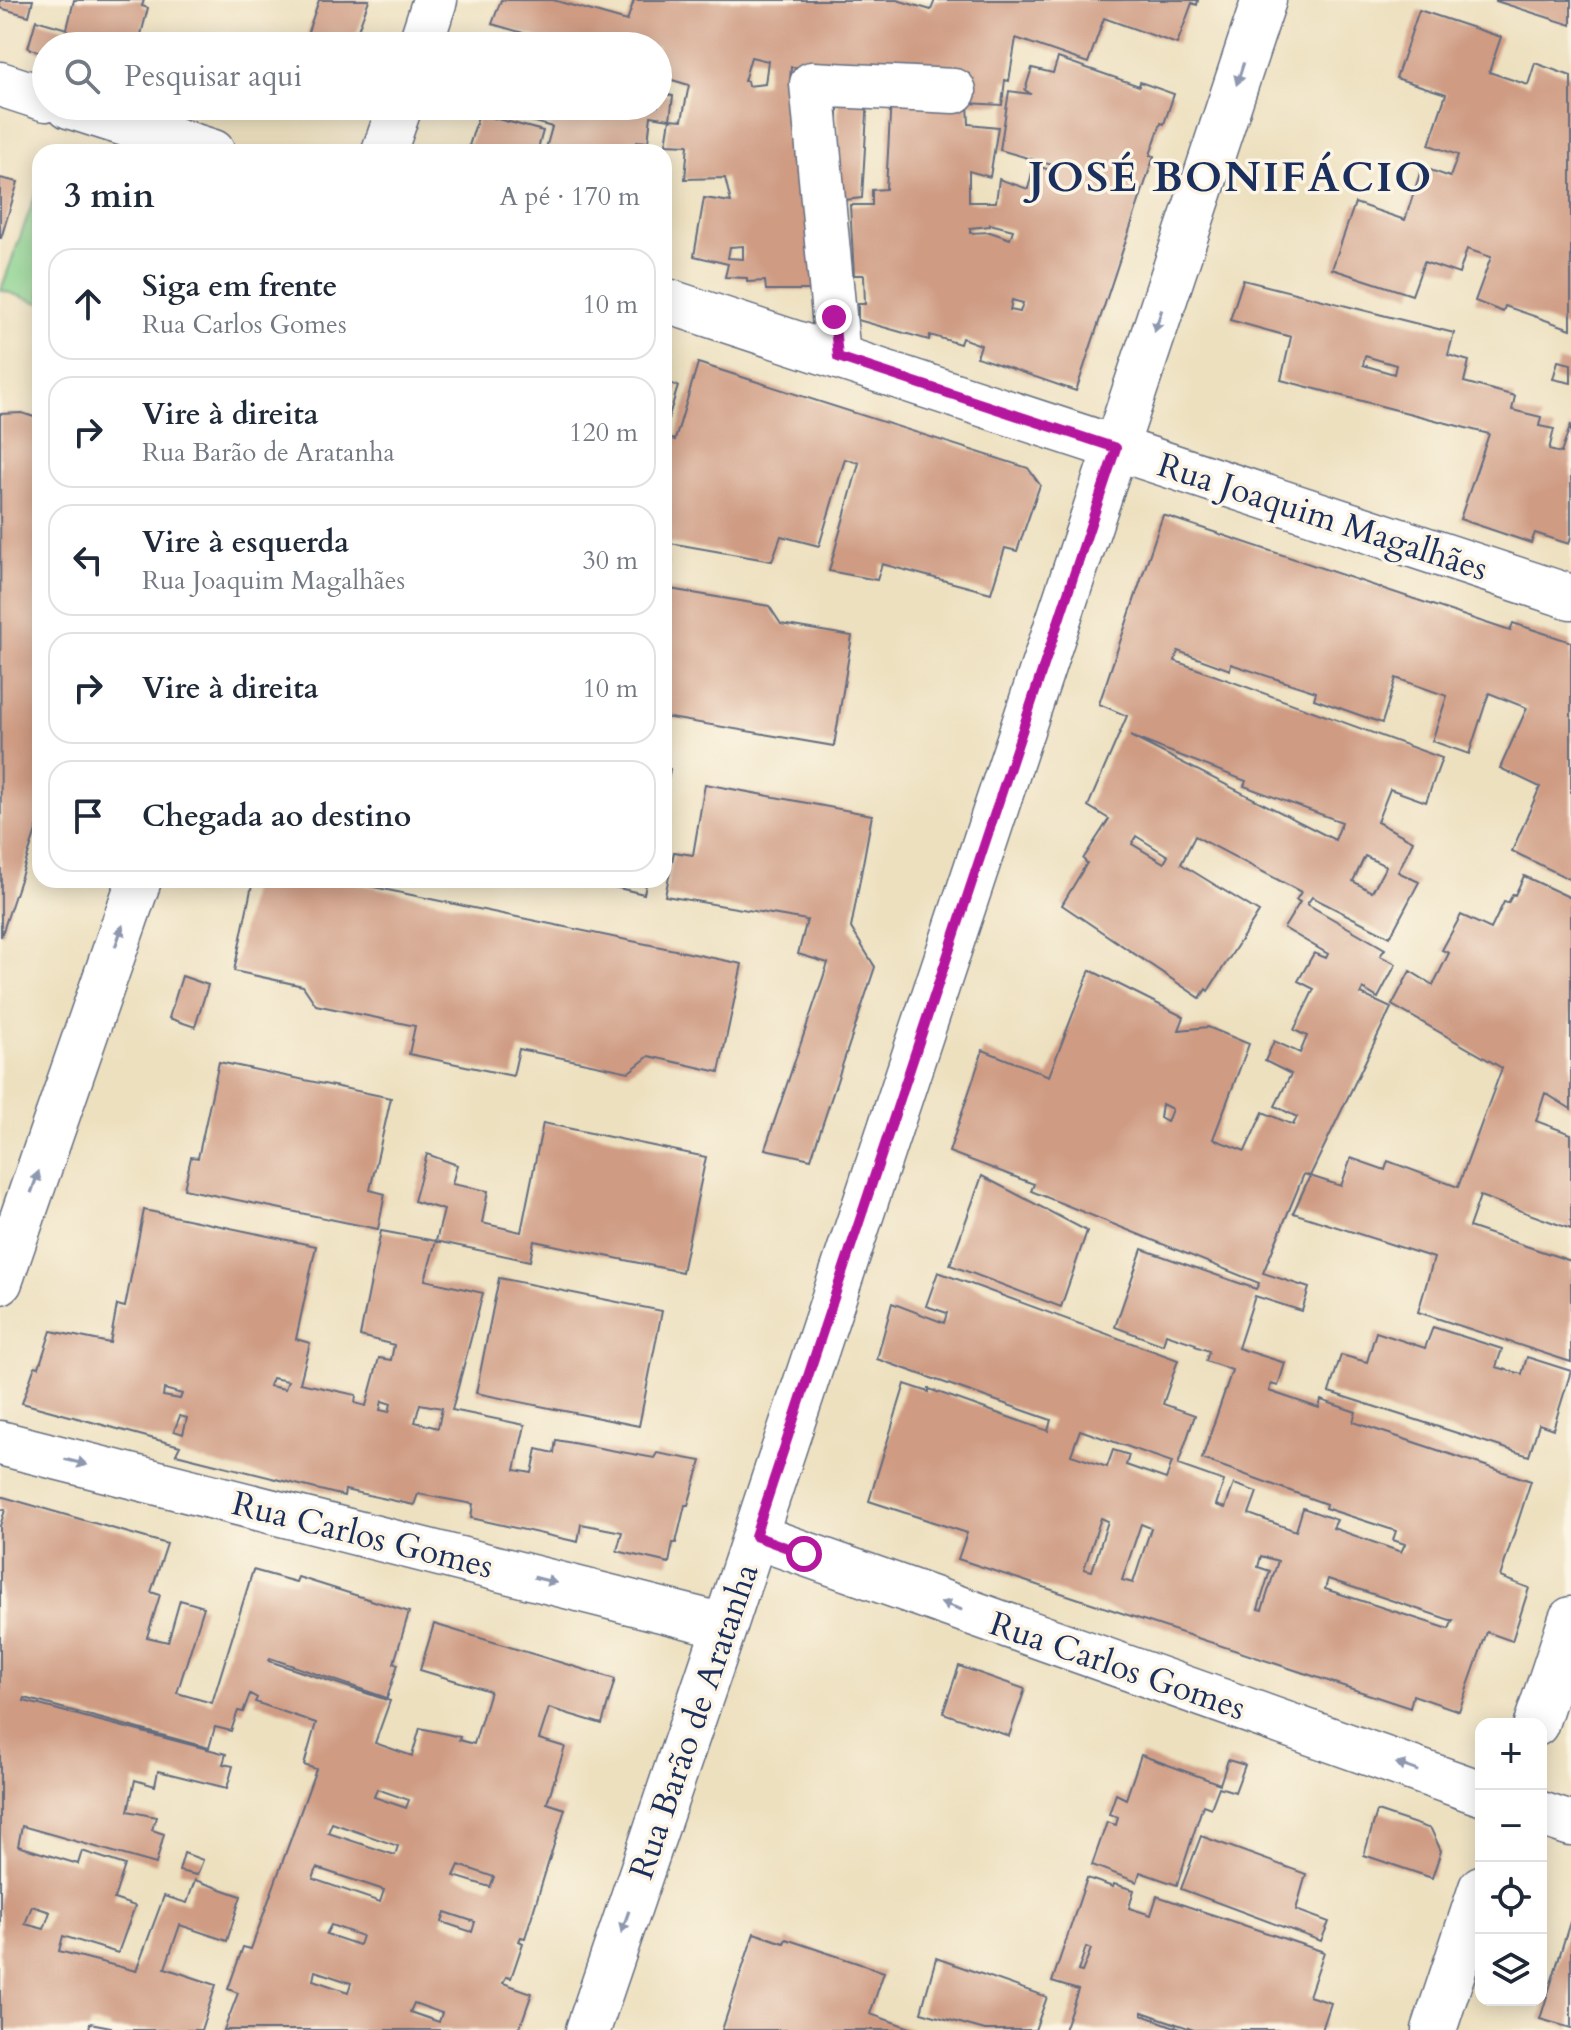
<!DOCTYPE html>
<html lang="pt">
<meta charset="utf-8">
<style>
body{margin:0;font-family:Cardo,serif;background:#f2f2f3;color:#1f2937}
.controls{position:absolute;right:24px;bottom:24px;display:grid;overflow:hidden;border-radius:16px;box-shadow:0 4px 20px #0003}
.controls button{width:72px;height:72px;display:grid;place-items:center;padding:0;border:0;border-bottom:2px solid #e0e1e3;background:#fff;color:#1f2937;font:40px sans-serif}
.stop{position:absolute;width:24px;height:24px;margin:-18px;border:6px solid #b5179e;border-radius:50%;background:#fff}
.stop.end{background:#b5179e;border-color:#fff;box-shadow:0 2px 8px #0008}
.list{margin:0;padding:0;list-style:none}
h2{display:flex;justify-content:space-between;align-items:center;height:104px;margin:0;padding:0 32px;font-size:34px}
h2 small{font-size:26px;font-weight:400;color:#747a83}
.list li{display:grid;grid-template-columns:52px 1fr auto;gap:24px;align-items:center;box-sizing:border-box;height:112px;margin:0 16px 16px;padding:0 16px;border:2px solid #e0e1e3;border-radius:24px}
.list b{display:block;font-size:30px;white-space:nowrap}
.list p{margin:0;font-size:26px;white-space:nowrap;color:#747a83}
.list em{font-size:26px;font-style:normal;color:#747a83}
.icon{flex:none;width:44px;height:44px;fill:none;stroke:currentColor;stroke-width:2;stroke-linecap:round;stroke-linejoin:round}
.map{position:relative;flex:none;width:1571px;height:2030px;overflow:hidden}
.search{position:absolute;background:#fff;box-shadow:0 4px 20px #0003;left:32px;top:32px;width:640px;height:88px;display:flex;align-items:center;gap:20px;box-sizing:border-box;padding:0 28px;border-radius:44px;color:#747a83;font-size:30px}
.panel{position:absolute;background:#fff;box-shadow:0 4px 20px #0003;left:32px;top:144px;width:640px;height:744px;border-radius:24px}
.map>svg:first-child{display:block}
.green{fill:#87d28e;stroke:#518076;stroke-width:2}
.building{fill:#cf9b83;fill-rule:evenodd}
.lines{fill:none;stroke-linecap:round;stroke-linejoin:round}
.minor-casing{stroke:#646d80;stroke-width:47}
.minor{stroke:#fff;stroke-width:44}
.oneway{fill:#8d97ae}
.route{stroke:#b5179e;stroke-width:10}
.labels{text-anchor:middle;stroke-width:7;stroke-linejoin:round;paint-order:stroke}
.street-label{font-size:34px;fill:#1b2f5e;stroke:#fcf5e5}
.district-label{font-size:42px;font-weight:bold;letter-spacing:2px;fill:#1b2f5e;stroke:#fcf5e5}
</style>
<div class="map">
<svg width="1571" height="2030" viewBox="0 0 1571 2030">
<rect width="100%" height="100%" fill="#fcf5e5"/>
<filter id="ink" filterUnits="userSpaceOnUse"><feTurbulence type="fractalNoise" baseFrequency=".0125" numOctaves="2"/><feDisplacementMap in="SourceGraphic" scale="16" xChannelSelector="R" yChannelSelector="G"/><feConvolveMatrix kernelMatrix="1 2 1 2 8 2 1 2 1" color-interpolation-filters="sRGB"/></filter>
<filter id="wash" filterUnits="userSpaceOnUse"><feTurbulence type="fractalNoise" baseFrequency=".006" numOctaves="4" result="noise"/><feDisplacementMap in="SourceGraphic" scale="32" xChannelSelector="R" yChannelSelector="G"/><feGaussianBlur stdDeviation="1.8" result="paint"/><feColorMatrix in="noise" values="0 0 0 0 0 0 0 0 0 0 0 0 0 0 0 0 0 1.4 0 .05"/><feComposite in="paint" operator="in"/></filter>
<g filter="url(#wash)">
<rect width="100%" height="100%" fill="#ede0bf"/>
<path class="green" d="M 40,182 L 40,303 L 1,290 Z"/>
<g id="blocks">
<path class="building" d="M 0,0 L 33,0 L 29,16 L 0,8 Z
M 74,0 L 144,0 L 142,6 L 148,8 L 138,46 L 46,46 L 46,54 L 28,48 L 36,20 L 67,29 Z
M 319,0 L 369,0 L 352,46 L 303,46 Z
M 501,0 L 553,0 L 627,21 L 634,0 L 897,0 L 931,10 L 935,0 L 1198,0 L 1197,5 L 1192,3 L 1177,44 L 1104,18 L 1088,63 L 1016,38 L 1009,81 L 1005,80 L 1002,105 L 968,103 L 969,74 L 791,67 L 790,81 L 794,112 L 824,290 L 766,290 L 765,281 L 747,282 L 747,278 L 725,277 L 728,264 L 694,256 L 704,198 L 731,202 L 725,178 L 685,179 L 688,145 L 666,144 L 670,119 L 651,116 L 648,142 L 637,141 L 636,152 L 545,152 L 552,127 L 481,107 L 658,106 L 658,92 L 673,96 L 670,119 L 682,120 L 689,85 L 662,77 L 658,87 L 658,46 L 535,46 L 537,37 L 492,24 ZM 751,57 L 768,61 L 765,84 L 748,86 L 747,81 L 744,81 ZM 743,246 L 743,259 L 728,258 L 730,247 Z
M 1496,0 L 1571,0 L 1571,25 L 1496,1 Z
M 1419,10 L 1501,37 L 1489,72 L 1528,85 L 1535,63 L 1571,76 L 1571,329 L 1505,306 L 1503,312 L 1475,301 L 1491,257 L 1467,249 L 1459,274 L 1424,262 L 1412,295 L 1332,269 L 1355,203 L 1405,220 L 1422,167 L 1450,177 L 1458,155 L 1429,145 L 1446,94 L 1396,78 Z
M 1058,58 L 1139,86 L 1140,82 L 1174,94 L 1164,124 L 1161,123 L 1150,155 L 1154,156 L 1076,391 L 977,357 L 981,345 L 962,338 L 960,344 L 930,335 L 929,340 L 858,320 L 858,304 L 865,304 L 864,275 L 854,275 L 850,205 L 872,205 L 872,190 L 886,189 L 891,97 L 968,103 L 969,124 L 998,127 L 990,177 L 969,171 L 969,202 L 996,202 L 999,179 L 1028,189 L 1034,165 L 1050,170 L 1052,165 L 1000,150 L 1009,91 L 1031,94 L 1025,90 L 1032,68 L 1053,73 ZM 990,224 L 1013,230 L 1010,239 L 990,232 L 970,233 L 970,228 L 990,226 ZM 1012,300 L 1023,303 L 1020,312 L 1010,310 Z
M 838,94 L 868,96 L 862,198 L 834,201 L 838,164 Z
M 479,114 L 543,131 L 537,152 L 498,152 L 469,146 Z
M 0,178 L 18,182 L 1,238 L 0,238 Z
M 1243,280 L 1454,333 L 1448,355 L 1469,361 L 1464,382 L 1515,396 L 1512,410 L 1541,417 L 1539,426 L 1554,429 L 1549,450 L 1561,453 L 1571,424 L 1571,536 L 1569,544 L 1535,533 L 1531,543 L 1460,519 L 1489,434 L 1281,380 L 1291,337 L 1230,320 ZM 1365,356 L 1396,365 L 1394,374 L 1363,365 Z
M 1558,361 L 1571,364 L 1571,383 L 1553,379 Z
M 698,363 L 1028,468 L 1040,485 L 1017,551 L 1005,548 L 991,593 L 882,564 L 877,580 L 829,571 L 859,463 L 845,459 L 819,546 L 781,536 L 772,561 L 664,542 L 664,481 L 671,458 L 664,456 L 664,437 L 675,440 Z
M 664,381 L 678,386 L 665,429 L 664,428 Z
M 22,413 L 40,419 L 40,819 L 1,937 L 0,414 Z
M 1163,515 L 1510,631 L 1513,623 L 1571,642 L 1571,880 L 1512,851 L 1540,787 L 1500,768 L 1527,708 L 1489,693 L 1469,754 L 1432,741 L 1447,696 L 1396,678 L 1382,723 L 1314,699 L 1316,692 L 1231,664 L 1230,670 L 1178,651 L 1175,661 L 1442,758 L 1426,802 L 1390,789 L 1377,822 L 1413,841 L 1398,872 L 1419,882 L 1390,937 L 1312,897 L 1307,904 L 1385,949 L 1380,956 L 1396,964 L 1378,998 L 1363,989 L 1361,994 L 1391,1008 L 1310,1176 L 1304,1174 L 1263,1273 L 1309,1288 L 1302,1311 L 1255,1296 L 1238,1348 L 1285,1363 L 1278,1386 L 1271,1384 L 1269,1391 L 1319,1408 L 1321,1400 L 1356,1412 L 1353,1422 L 1531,1481 L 1500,1577 L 1529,1588 L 1512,1641 L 1487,1632 L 1459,1711 L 1413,1695 L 1410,1708 L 958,1559 L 967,1533 L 869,1501 L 905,1384 L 929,1392 L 929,1389 L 1048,1431 L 1051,1420 L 877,1359 L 892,1303 L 944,1323 L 947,1313 L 926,1306 L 938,1272 L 1178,1360 L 1163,1404 L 1195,1415 L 1178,1465 L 1224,1481 L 1216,1505 L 1225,1508 L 1234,1484 L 1257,1492 L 1249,1514 L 1296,1531 L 1303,1508 L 1337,1520 L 1333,1528 L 1401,1552 L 1405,1544 L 1393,1540 L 1396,1531 L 1325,1508 L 1326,1504 L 1202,1459 L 1232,1370 L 1206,1361 L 1209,1351 L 1195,1346 L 1196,1344 L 1166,1334 L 1163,1345 L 1115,1327 L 1142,1249 L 1256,1289 L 1259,1283 L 1031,1191 L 1034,1184 L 949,1152 L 983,1050 L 1049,1076 L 1090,970 L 1184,1017 L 1179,1030 L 1208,1027 L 1249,1044 L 1213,1139 L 1245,1151 L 1263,1112 L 1293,1125 L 1297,1117 L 1275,1106 L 1291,1074 L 1265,1061 L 1274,1041 L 1300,1053 L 1307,1036 L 1294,1030 L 1314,989 L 1298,981 L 1314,953 L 1326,958 L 1328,954 L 1284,928 L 1300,902 L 1296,900 L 1301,892 L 1195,836 L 1181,864 L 1259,912 L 1208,991 L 1206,989 L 1200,998 L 1062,905 L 1087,863 L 1083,859 L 1109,819 L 1088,806 L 1127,716 L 1099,704 ZM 1130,736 L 1246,781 L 1244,786 L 1342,822 L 1335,840 ZM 1136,836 L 1168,856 L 1164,863 L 1132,844 ZM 1365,856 L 1386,866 L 1372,892 L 1353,881 ZM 1162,1104 L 1172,1109 L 1167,1122 L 1160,1118 ZM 1080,1430 L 1172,1462 L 1166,1479 L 1126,1465 L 1129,1455 L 1113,1450 L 1107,1467 L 1071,1455 ZM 1101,1518 L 1108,1521 L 1092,1571 L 1084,1569 ZM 1141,1524 L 1151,1528 L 1133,1583 L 1122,1580 ZM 1261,1556 L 1278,1561 L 1262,1610 L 1258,1609 L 1270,1571 L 1258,1567 ZM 1328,1579 L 1450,1620 L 1453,1620 L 1449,1629 L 1325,1589 Z
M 664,560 L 669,561 L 666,582 L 664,582 Z
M 664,588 L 769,606 L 781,624 L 852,636 L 834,746 L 664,717 Z
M 664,768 L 670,769 L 666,792 L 664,792 Z
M 705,784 L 872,815 L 851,928 L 875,967 L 811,1159 L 765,1149 L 828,963 L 798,954 L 807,920 L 665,896 L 674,852 L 693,855 Z
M 1524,876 L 1571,898 L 1571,1109 L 1545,1093 L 1536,1121 L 1571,1134 L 1571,1229 L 1480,1196 L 1469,1227 L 1571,1261 L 1571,1362 L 1418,1312 L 1434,1258 L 1293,1213 L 1310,1176 L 1341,1186 L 1351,1158 L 1385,1170 L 1388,1161 L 1458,1187 L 1502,1068 L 1392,1005 L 1410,971 L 1433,985 L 1449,953 L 1442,950 L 1461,915 L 1491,929 L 1504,902 L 1508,903 L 1513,894 L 1515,895 Z
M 253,880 L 340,880 L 742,964 L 719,1072 L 649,1056 L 629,1072 L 519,1049 L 513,1076 L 409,1054 L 415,1026 L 316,1005 L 303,986 L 234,971 Z
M 584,880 L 647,880 L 644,894 Z
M 182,976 L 208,985 L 195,1027 L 169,1018 Z
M 219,1062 L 391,1098 L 370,1190 L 385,1194 L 378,1229 L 184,1189 L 191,1157 L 198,1158 Z
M 543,1123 L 706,1157 L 682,1272 L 534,1241 L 530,1261 L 436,1241 L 444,1210 L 414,1201 L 427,1154 L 457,1165 L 452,1184 L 488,1191 L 482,1223 L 521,1232 Z
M 982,1176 L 1087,1231 L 1061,1307 L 950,1265 Z
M 144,1210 L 316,1246 L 296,1339 L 310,1343 L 300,1383 L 356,1395 L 355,1403 L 366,1406 L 379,1358 L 391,1360 L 394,1345 L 360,1336 L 381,1231 L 436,1241 L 425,1280 L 483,1293 L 452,1410 L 525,1425 L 515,1470 L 532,1473 L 537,1449 L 554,1453 L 556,1440 L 654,1458 L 657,1453 L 701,1461 L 688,1505 L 685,1505 L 676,1543 L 673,1543 L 669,1563 L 617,1551 L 622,1532 L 581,1524 L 578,1542 L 471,1518 L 473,1504 L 418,1494 L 414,1505 L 345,1490 L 344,1496 L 176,1454 L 180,1446 L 22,1403 L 35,1366 L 39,1367 L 51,1331 L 110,1343 L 117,1305 L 125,1307 ZM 272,1378 L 288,1381 L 285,1389 L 269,1386 ZM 164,1389 L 182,1394 L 180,1399 L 163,1396 ZM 382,1401 L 391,1404 L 389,1412 L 380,1410 ZM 420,1404 L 442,1408 L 438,1428 L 415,1422 ZM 180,1416 L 187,1418 L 183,1434 L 174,1431 Z
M 499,1278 L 662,1311 L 639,1426 L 476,1393 Z
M 1433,1327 L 1502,1349 L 1496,1367 L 1522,1374 L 1527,1357 L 1571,1371 L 1553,1429 L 1539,1424 L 1529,1456 L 1329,1392 L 1341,1355 L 1367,1362 L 1376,1332 L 1425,1348 Z
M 0,1496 L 167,1544 L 151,1592 L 160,1595 L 147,1637 L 168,1642 L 180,1600 L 204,1607 L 177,1693 L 212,1703 L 253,1570 L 296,1582 L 298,1577 L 409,1612 L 394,1663 L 398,1664 L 387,1698 L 270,1658 L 269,1661 L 390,1701 L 375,1743 L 412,1756 L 420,1728 L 460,1737 L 459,1740 L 474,1744 L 490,1691 L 420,1670 L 434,1624 L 615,1679 L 602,1724 L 549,1708 L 539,1739 L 565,1747 L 547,1803 L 565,1809 L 525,1938 L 521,1937 L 519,1941 L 523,1943 L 511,1978 L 506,1977 L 503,1983 L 532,1993 L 519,2030 L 224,2030 L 238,1993 L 228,1989 L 243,1947 L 251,1949 L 316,1769 L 304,1765 L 316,1723 L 255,1702 L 257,1698 L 250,1694 L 243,1712 L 238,1711 L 231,1731 L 215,1727 L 209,1748 L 25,1698 L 24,1701 L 226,1754 L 223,1764 L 233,1766 L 227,1788 L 158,1771 L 155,1786 L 135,1780 L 128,1811 L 156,1817 L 152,1830 L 164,1834 L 156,1864 L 22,1826 L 18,1846 L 78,1864 L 82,1851 L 125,1865 L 114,1899 L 135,1906 L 118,1953 L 63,1936 L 59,1951 L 136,1971 L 164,1896 L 187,1903 L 195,1880 L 241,1896 L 227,1941 L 180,1925 L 165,1968 L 216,1985 L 201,2030 L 110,2030 L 111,2027 L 90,2023 L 89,2030 L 0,2030 L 0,1526 L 5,1510 L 0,1509 ZM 377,1789 L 409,1800 L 406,1808 L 374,1797 ZM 332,1823 L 398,1846 L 395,1855 L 328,1833 ZM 459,1865 L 494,1877 L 490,1887 L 454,1876 ZM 317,1868 L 384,1890 L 380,1902 L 313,1879 ZM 32,1906 L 50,1912 L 44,1929 L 25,1924 ZM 445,1912 L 475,1922 L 472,1932 L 442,1922 ZM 331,1925 L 362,1936 L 359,1945 L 326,1934 ZM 315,1971 L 351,1983 L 348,1992 L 313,1980 ZM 414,2003 L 442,2013 L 439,2022 L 410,2012 Z
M 959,1666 L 1025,1689 L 1009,1736 L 943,1713 Z
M 1141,1755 L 1220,1784 L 1228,1760 L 1245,1765 L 1235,1792 L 1219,1787 L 1211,1808 L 1203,1805 L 1177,1885 L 1140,1872 L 1137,1882 L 1092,1865 L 1107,1822 L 1116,1825 L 1118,1817 L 1109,1814 L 1116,1794 L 1126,1799 Z
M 1377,1811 L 1431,1829 L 1441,1851 L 1432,1878 L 1364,1855 Z
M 1201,1836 L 1306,1874 L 1296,1910 L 1329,1922 L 1321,1941 L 1181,1889 Z
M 184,1853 L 203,1860 L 197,1875 L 179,1871 Z
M 1087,1878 L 1113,1887 L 1114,1884 L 1134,1890 L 1129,1908 L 1151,1915 L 1157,1896 L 1324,1952 L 1309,1996 L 1331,2003 L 1322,2030 L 1194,2030 L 1142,2012 L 1142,2015 L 1183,2030 L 1064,2030 L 1078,1990 L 1052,1982 ZM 1086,1947 L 1091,1949 L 1082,1972 L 1078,1971 Z
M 1570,1922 L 1571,1922 L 1571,2028 L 1540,2019 Z
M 754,1933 L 784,1943 L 786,1939 L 884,1972 L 870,2014 L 916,2030 L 722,2030 Z
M 936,1958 L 1047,1997 L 1035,2030 L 985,2030 L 921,2012 Z"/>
</g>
</g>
<g filter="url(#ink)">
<use href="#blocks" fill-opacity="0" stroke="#646d80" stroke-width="2"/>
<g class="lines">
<defs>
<path id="minor" d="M 420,46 L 435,0
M 0,84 L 46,99
M 69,106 L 213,152
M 384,152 L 400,106
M 664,300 L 1571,597
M 838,357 L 812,84 L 954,91
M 0,1282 L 139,880
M 0,1443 L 725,1626
M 755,1536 L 1481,1793
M 1536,1724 L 1571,1619
M 1541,1814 L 1571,1824
M 588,2030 L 725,1626 L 1264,0
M 1434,2030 L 1481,1888"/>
</defs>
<use href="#minor" class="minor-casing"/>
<use href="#minor" class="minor"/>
</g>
<defs><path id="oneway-solid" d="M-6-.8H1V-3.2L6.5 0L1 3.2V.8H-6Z" transform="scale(2)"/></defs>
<g class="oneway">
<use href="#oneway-solid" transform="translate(1240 74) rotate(108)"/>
<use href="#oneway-solid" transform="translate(1158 321) rotate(108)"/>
<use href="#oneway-solid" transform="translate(119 936) rotate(-71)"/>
<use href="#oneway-solid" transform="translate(35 1182) rotate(-71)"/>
<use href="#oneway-solid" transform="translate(76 1462) rotate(14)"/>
<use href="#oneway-solid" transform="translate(545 1580) rotate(14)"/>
<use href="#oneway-solid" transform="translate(951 1606) rotate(-161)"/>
<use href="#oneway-solid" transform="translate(1407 1767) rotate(-161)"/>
<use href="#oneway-solid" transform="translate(625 1922) rotate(109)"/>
</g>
</g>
<g class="lines" filter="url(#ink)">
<path class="route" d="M 804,1554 L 755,1536 L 1116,448 L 838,357 L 834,317"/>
</g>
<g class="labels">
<g class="street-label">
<text transform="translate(1323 516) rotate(18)" y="12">Rua Joaquim Magalhães</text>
<text transform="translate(363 1534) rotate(14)" y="12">Rua Carlos Gomes</text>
<text transform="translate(1118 1665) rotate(19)" y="12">Rua Carlos Gomes</text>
<text transform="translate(693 1721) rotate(-71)" y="12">Rua Barão de Aratanha</text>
</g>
<g class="district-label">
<text x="1231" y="191">JOSÉ BONIFÁCIO</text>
</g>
</g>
</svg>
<div class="controls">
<button>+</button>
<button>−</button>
<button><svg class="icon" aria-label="locate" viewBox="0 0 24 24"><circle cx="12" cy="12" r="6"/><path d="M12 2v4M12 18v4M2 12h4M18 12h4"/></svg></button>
<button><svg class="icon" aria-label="layers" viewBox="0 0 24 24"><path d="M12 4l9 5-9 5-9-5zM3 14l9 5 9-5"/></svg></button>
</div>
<div class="stop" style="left:804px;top:1554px"></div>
<div class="stop end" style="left:834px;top:317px"></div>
<div class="search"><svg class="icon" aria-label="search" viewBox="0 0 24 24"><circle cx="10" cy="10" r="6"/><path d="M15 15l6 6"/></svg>Pesquisar aqui</div>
<section class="panel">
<h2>3 min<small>A pé · 170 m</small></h2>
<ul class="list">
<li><svg class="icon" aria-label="ahead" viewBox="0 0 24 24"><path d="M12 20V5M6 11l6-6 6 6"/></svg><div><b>Siga em frente</b><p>Rua Carlos Gomes</p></div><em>10 m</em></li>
<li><svg class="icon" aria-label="right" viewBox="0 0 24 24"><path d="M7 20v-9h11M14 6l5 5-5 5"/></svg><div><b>Vire à direita</b><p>Rua Barão de Aratanha</p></div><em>120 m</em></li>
<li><svg class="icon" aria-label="left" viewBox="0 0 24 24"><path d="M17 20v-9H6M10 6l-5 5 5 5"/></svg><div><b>Vire à esquerda</b><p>Rua Joaquim Magalhães</p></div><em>30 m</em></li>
<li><svg class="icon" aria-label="right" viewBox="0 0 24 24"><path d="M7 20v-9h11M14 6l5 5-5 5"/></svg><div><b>Vire à direita</b></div><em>10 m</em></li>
<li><svg class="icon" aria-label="arrive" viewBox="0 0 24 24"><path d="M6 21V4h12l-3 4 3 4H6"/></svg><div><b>Chegada ao destino</b></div></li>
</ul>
</section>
</div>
